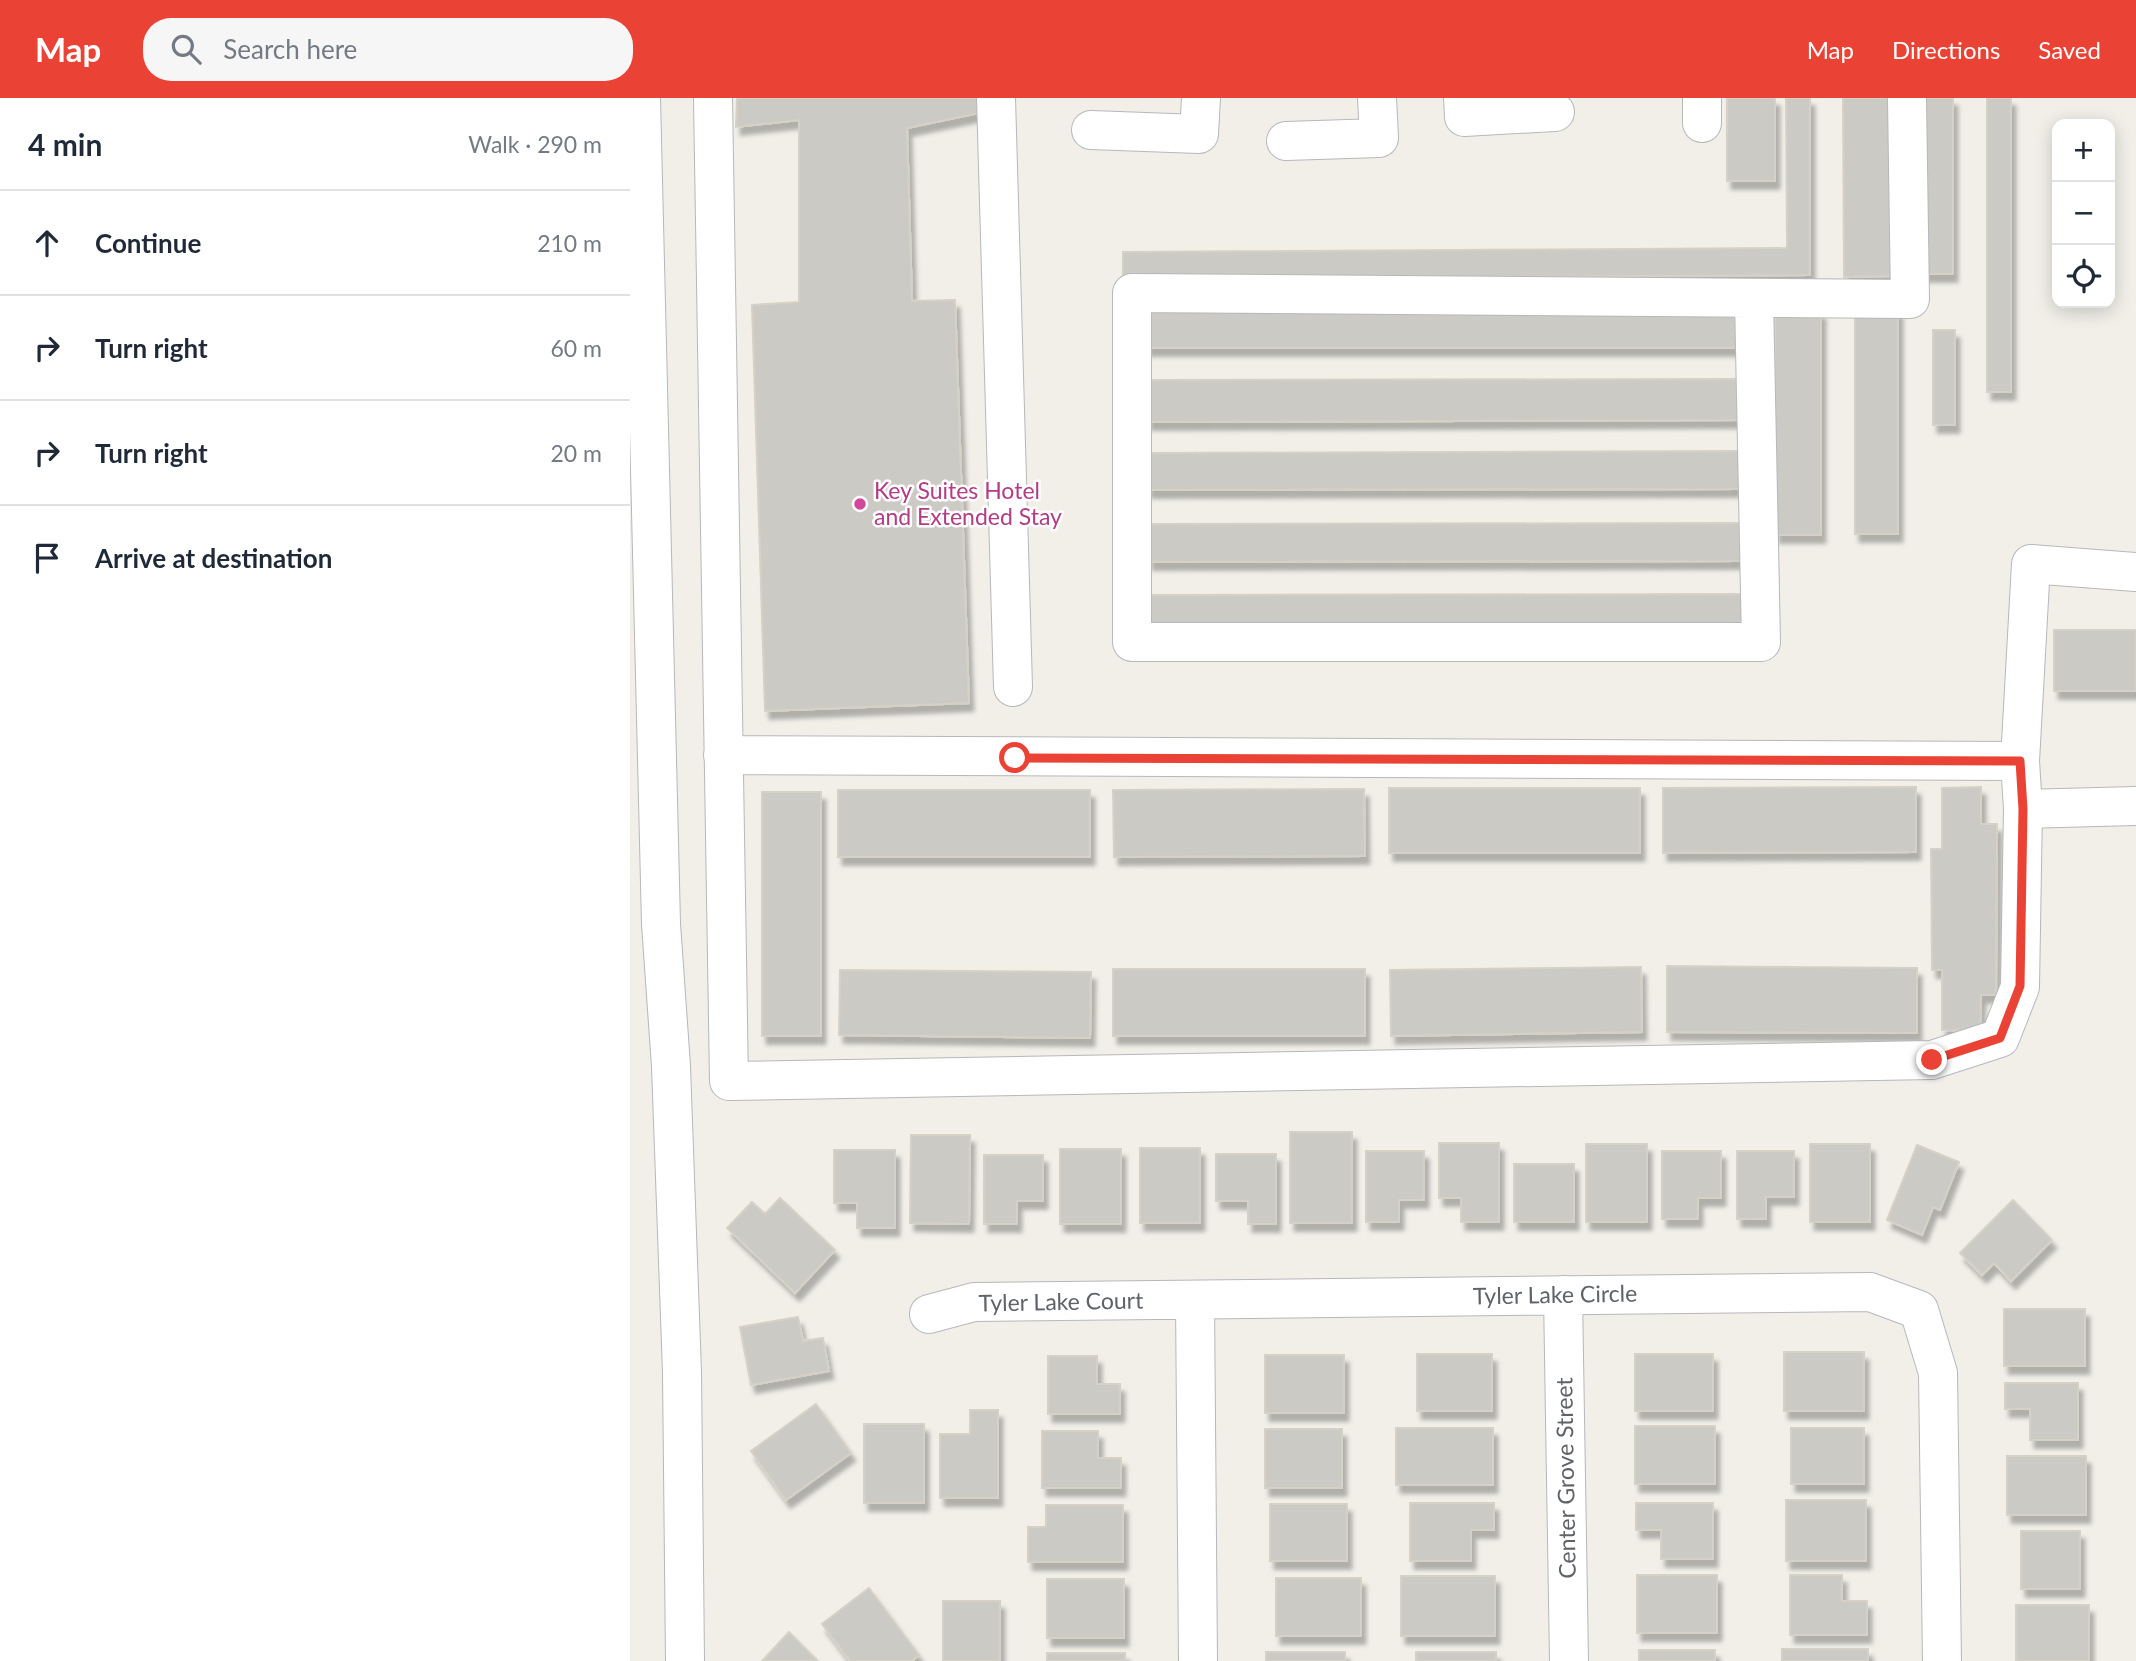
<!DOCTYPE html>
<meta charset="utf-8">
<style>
body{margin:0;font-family:Lato,sans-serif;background:#f6f6f7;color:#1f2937}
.controls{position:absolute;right:21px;top:21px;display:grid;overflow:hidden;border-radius:14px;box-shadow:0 4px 18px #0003}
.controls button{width:63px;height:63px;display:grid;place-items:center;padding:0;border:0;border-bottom:2px solid #e0e1e3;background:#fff;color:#1f2937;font:35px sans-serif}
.stop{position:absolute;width:21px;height:21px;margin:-16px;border:5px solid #ea4335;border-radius:50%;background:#fff}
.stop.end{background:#ea4335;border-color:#fff;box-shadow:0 2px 7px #0008}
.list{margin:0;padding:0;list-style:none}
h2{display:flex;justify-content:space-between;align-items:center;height:91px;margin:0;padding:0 28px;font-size:30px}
h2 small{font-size:23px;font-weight:400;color:#747a83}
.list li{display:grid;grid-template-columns:46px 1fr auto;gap:21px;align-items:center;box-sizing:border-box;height:105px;padding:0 28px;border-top:2px solid #e0e1e3}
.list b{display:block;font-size:26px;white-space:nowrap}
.list em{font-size:23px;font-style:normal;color:#747a83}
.icon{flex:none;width:38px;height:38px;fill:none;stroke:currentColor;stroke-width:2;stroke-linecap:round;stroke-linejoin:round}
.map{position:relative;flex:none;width:1506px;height:1563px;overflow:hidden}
header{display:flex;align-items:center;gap:42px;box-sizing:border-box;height:98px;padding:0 35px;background:#ea4335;color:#fff}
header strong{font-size:33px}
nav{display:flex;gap:38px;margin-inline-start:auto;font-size:24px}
.search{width:490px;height:63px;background:#f6f6f7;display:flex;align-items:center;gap:18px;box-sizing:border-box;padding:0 24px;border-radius:28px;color:#747a83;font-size:26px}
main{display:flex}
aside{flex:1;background:#fff}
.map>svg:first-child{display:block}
.building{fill:#cccac5;stroke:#d6d1c6;stroke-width:2;filter:url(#shadow)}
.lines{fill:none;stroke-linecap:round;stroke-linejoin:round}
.minor-casing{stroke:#b5b8bc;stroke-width:40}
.minor{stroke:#fff;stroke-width:38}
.route{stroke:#ea4335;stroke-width:9}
.hotel-dot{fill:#d1479c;stroke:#fff;stroke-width:2.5}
.labels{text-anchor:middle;stroke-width:5;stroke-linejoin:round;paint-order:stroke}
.hotel-label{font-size:23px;fill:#b23c85;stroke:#fff;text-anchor:start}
.street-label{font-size:23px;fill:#5f6368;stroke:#fff}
</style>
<header>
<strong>Map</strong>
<div class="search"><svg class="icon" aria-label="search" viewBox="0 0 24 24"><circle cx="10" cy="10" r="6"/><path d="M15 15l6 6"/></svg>Search here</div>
<nav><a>Map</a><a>Directions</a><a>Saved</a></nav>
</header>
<main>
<aside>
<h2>4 min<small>Walk · 290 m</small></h2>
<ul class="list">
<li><svg class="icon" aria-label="ahead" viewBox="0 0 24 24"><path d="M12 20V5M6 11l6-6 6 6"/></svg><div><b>Continue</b></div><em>210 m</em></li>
<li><svg class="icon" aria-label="right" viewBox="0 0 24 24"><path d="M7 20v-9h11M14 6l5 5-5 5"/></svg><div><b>Turn right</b></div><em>60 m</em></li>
<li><svg class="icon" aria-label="right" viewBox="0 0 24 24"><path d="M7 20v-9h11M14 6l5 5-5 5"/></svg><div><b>Turn right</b></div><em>20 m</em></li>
<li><svg class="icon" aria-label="arrive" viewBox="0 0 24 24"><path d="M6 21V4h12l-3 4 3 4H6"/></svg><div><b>Arrive at destination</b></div></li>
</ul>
</aside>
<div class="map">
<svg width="1506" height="1563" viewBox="0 0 1506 1563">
<defs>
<filter id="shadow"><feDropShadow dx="4.5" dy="8" stdDeviation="2" flood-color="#0004"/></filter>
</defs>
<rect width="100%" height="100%" fill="#f1efe8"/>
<path class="building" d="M 107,0 L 354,0 L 354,14 L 277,30 L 282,203 L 325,202 L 339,605 L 135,613 L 122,207 L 169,204 L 169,22 L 106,29 Z
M 1097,0 L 1145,0 L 1145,83 L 1097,83 Z
M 1156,0 L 1180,0 L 1180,177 L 493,181 L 493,154 L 1157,150 Z
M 1213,0 L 1260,0 L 1261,178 L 1214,179 Z
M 1293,0 L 1323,0 L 1323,176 L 1293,176 Z
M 1357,0 L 1381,0 L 1381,294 L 1357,294 Z
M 516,210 L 1112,210 L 1112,250 L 516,250 Z
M 1225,212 L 1268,212 L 1268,436 L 1225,436 Z
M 1145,213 L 1191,213 L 1191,437 L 1145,437 Z
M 1303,232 L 1325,232 L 1325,327 L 1303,327 Z
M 1111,281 L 1112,322 L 517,324 L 517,282 Z
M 1112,353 L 1112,391 L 517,392 L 517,355 Z
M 1112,425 L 1112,463 L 518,464 L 518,426 Z
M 1120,496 L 1120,527 L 519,528 L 519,497 Z
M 1424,532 L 1506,532 L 1506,593 L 1424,593 Z
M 1286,689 L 1286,754 L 1033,755 L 1033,690 Z
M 1351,689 L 1351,726 L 1367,726 L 1366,897 L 1351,897 L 1350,933 L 1312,932 L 1312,872 L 1302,872 L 1301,751 L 1312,751 L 1312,690 Z
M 759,690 L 1010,690 L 1010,755 L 759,755 Z
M 734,691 L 735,758 L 484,759 L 483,692 Z
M 208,692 L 460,692 L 460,759 L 208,759 Z
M 132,694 L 191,694 L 191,938 L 132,938 Z
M 1037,868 L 1287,870 L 1287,935 L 1037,934 Z
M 1011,869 L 1012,934 L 761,938 L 760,872 Z
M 483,871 L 735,871 L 735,938 L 483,938 Z
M 210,872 L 461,874 L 460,940 L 209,937 Z
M 660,1034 L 722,1034 L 722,1125 L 660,1125 Z
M 281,1037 L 340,1037 L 339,1126 L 280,1125 Z
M 809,1045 L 869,1045 L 869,1124 L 831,1124 L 831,1100 L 809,1100 Z
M 956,1046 L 1017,1046 L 1017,1124 L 956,1124 Z
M 1180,1046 L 1240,1046 L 1240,1124 L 1180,1124 Z
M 1287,1047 L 1329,1064 L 1310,1112 L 1303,1109 L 1292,1137 L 1257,1122 Z
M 510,1050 L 570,1050 L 570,1125 L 510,1125 Z
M 430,1051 L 491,1051 L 491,1126 L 430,1126 Z
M 204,1052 L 265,1052 L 265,1130 L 227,1130 L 227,1105 L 204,1105 Z
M 736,1053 L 794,1053 L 794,1102 L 769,1102 L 769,1124 L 736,1124 Z
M 1032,1053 L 1091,1053 L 1091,1100 L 1068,1100 L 1068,1121 L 1032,1121 Z
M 1107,1053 L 1164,1053 L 1164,1099 L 1136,1099 L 1136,1121 L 1107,1121 Z
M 586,1056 L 646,1056 L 646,1126 L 618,1126 L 618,1103 L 586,1103 Z
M 354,1057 L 413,1057 L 413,1103 L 387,1103 L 387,1126 L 354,1126 Z
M 884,1066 L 944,1066 L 944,1124 L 884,1124 Z
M 150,1100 L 205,1152 L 165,1195 L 97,1130 L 122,1104 L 135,1116 Z
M 1383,1102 L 1422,1142 L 1381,1183 L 1364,1165 L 1352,1177 L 1330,1155 Z
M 1374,1211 L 1455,1211 L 1455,1268 L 1374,1268 Z
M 168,1219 L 173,1243 L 193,1240 L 199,1273 L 121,1287 L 110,1229 Z
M 1154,1254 L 1234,1254 L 1234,1313 L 1154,1313 Z
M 787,1256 L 862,1256 L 862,1313 L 787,1313 Z
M 1005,1256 L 1083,1256 L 1083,1313 L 1005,1313 Z
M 635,1257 L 714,1257 L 714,1315 L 635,1315 Z
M 418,1258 L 467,1258 L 467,1286 L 490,1286 L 490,1316 L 418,1316 Z
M 1375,1285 L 1448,1285 L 1448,1342 L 1400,1342 L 1400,1311 L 1375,1311 Z
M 186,1306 L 221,1355 L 156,1402 L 121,1353 Z
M 340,1312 L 368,1312 L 368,1400 L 310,1400 L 310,1336 L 340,1336 Z
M 234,1326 L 294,1326 L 294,1405 L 234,1405 Z
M 1005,1328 L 1085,1328 L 1085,1386 L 1005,1386 Z
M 766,1330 L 863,1330 L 863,1387 L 766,1387 Z
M 1161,1330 L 1234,1330 L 1234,1386 L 1161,1386 Z
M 635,1331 L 712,1331 L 712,1390 L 635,1390 Z
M 412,1333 L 468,1333 L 468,1360 L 491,1360 L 491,1390 L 412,1390 Z
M 1377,1358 L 1456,1358 L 1456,1417 L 1377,1417 Z
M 1156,1402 L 1236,1402 L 1236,1463 L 1156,1463 Z
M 780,1405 L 864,1405 L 864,1432 L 841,1432 L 841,1463 L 780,1463 Z
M 1006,1405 L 1083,1405 L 1083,1461 L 1031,1461 L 1031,1432 L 1006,1432 Z
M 640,1406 L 717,1406 L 717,1463 L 640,1463 Z
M 416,1407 L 493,1407 L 493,1464 L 398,1464 L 398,1429 L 416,1429 Z
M 1391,1433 L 1450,1433 L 1450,1491 L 1391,1491 Z
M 1007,1477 L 1087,1477 L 1087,1535 L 1007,1535 Z
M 1160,1477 L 1212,1477 L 1212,1503 L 1237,1503 L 1237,1537 L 1160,1537 Z
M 771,1478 L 865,1478 L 865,1538 L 771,1538 Z
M 646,1480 L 731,1480 L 731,1538 L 646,1538 Z
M 417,1481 L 494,1481 L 494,1540 L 417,1540 Z
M 239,1490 L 289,1557 L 282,1563 L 220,1563 L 192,1526 Z
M 313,1503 L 370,1503 L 370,1563 L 313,1563 Z
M 1386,1507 L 1459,1507 L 1459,1563 L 1386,1563 Z
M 159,1534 L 188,1563 L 132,1563 Z
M 1152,1551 L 1238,1551 L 1238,1563 L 1152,1563 Z
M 1009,1552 L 1085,1552 L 1085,1563 L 1009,1563 Z
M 636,1554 L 715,1554 L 715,1563 L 636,1563 Z
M 786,1554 L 866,1554 L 866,1563 L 786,1563 Z
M 417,1555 L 495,1555 L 495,1563 L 417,1563 Z"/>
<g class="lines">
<defs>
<path id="minor" d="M 11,0 L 31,826 L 41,968 L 52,1274 L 55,1563
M 83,0 L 99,983 L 1302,962 L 1370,940 L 1390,889 L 1393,711 L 1390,663 L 1401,466 L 1506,474
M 366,0 L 383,589
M 833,0 L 834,19 L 925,14
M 1072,0 L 1072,25
M 461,32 L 569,36 L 571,0
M 656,43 L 749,40 L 747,0
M 1124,201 L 1131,544 L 502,544 L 502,195 L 1280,201 L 1277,0
M 93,657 L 1390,663
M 1393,711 L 1506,708
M 933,1197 L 939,1563
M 565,1202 L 568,1563
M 299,1216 L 344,1204 L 1240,1194 L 1289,1212 L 1308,1275 L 1312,1563"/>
</defs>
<use href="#minor" class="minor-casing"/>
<use href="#minor" class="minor"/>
</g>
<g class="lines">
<path class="route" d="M 385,660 L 1390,663 L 1393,711 L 1390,888 L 1370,940 L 1302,962"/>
</g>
<circle class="hotel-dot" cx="230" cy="406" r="7"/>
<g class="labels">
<g class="hotel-label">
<text x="244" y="401">Key Suites Hotel<tspan x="244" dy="26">and Extended Stay</tspan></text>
</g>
<g class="street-label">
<text transform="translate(925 1197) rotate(-1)" y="8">Tyler Lake Circle</text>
<text transform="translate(431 1204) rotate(-1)" y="8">Tyler Lake Court</text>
<text transform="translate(936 1380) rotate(-91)" y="8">Center Grove Street</text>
</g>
</g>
</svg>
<div class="controls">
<button>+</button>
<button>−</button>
<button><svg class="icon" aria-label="locate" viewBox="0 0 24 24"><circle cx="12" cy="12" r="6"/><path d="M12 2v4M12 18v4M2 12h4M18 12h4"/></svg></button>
</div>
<div class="stop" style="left:385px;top:660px"></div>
<div class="stop end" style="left:1302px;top:962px"></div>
</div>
</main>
